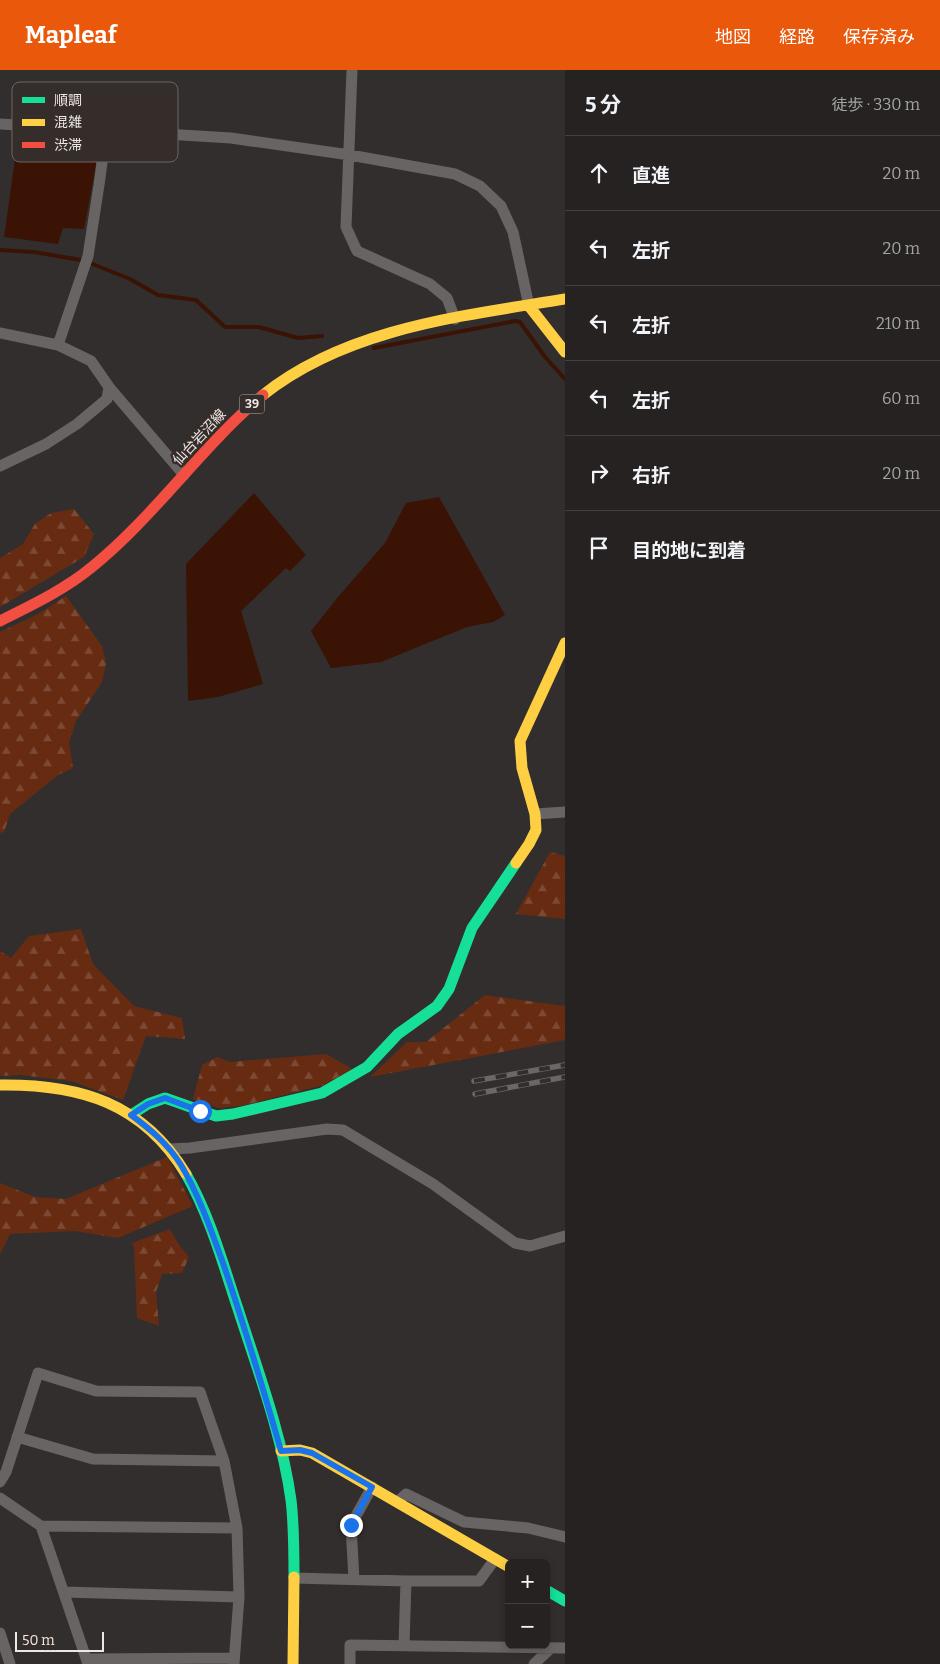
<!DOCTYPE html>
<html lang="ja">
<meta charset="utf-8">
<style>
body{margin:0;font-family:Bitter,"Noto Sans JP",serif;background:#2e2a2a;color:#f1f3f6}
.controls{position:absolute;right:15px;bottom:15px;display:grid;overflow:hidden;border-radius:8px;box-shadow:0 2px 8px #0003}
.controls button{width:45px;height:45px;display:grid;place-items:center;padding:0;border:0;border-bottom:1px solid #423f40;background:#262222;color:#f1f3f6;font:25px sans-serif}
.scale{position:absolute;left:15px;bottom:12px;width:89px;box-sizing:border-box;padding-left:5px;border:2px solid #ede7e5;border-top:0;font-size:14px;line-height:18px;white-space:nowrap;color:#ede7e5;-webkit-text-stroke:4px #352d2a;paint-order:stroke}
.stop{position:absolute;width:15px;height:15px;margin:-11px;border:4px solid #1a73e8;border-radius:50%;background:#fff}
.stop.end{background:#1a73e8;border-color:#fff;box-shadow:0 1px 5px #0008}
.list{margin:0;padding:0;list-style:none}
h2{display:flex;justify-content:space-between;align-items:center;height:65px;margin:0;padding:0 20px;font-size:21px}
h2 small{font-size:16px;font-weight:400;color:#a4a4a5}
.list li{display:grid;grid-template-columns:32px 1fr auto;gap:15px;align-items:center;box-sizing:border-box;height:75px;padding:0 20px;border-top:1px solid #423f40}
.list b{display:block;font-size:19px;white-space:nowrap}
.list em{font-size:16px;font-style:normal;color:#a4a4a5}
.icon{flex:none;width:28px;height:28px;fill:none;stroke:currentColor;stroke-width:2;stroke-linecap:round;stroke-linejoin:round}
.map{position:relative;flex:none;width:565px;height:1594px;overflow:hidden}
header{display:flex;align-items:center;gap:30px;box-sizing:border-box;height:70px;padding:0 25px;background:#ea580c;color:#fff}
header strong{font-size:24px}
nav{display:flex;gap:28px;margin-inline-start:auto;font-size:18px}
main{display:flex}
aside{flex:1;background:#262222}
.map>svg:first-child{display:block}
.forest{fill:url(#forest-firs)}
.water{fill:#3a1305}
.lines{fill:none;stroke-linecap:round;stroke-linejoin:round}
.stream{stroke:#3a1305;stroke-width:4}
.street{stroke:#676463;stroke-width:11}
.fast{stroke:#16e098;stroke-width:11}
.slow{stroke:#ffcf43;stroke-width:11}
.jam{stroke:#f24e42;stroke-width:11}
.rail-casing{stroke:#6a6766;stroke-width:5.5}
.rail{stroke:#352d2a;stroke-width:4;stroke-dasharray:11;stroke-linecap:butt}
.route{stroke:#1a73e8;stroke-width:6}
.labels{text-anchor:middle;stroke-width:5;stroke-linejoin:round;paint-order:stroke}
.shield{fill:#352d2a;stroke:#b6afad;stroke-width:1}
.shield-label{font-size:12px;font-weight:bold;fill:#ede7e5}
.street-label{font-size:14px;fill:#ede7e5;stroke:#352d2a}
.key{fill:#352d2a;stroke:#6c6562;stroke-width:1}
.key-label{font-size:14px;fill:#ede7e5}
</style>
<header>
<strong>Mapleaf</strong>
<nav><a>地図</a><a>経路</a><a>保存済み</a></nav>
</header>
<main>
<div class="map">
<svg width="565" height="1594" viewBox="0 0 565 1594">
<defs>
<pattern id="forest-firs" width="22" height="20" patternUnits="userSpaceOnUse" patternTransform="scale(1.25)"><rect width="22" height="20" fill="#662b11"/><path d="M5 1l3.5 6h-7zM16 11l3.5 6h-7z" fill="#7c4a34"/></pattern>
</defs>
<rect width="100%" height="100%" fill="#322e2d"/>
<path class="forest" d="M 74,439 L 94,464 L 84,487 L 0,537 L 0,488 L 23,474 L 35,454 L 51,443 Z
M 66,526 L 102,576 L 106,593 L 102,612 L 76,651 L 69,673 L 73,698 L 58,705 L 10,744 L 4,762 L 0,763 L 0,562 L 38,544 Z
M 550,782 L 565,786 L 565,849 L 516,844 Z
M 81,859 L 93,894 L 134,936 L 182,948 L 185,969 L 146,966 L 123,1030 L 71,1011 L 21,1005 L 0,1006 L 0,881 L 11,888 L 29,866 Z
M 485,925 L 565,936 L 565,970 L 370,1007 L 407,972 L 426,972 Z
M 326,984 L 352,999 L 324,1015 L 241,1036 L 218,1038 L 193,1029 L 202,995 L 217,987 L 230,992 Z
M 167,1087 L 193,1136 L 118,1168 L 75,1161 L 10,1164 L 0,1184 L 0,1113 L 35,1127 L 66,1129 Z
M 170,1159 L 179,1175 L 189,1187 L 182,1203 L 162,1204 L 156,1222 L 159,1256 L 137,1248 L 134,1178 L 132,1173 Z"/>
<path class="water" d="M 18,68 L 101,69 L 84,159 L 63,158 L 58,174 L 4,167 Z
M 254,423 L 306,485 L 290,501 L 286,498 L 241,541 L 263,614 L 218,627 L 188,631 L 186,494 Z
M 439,427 L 505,545 L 493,552 L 467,557 L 381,592 L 331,598 L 311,561 L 338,527 L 385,473 L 406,433 Z"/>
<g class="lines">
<path class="stream" d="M 0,180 L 34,182 L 81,190
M 90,193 L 130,209 L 158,225 L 196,230 L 225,257 L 259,257 L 298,268 L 322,266
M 374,278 L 515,251 L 520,252 L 545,287 L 565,309"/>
<path class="street" d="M 352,0 L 346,157 L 357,181 L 430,214 L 447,228 L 455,249
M 0,54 L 231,68 L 350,85 L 455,104 L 480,116 L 501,136 L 513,162 L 529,236
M 0,263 L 58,275 L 91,291 L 109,317 L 184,405
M 58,275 L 88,186 L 99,115 L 106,62
M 0,396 L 46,374 L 77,354 L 107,329 L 109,317
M 535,744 L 565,742
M 170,1079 L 190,1078 L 327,1059 L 343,1060 L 433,1114 L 515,1173 L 530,1176 L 565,1166
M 17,1367 L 93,1389 L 224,1391
M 0,1412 L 6,1402 L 38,1303 L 96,1321 L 200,1322 L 224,1391 L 237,1458 L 239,1527 L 234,1594
M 0,1428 L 41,1456 L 88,1594
M 397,1432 L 406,1424 L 464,1452 L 528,1458 L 565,1467
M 41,1456 L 237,1458
M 294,1508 L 406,1511 L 404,1575
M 354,1510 L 351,1455 L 372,1417
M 406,1511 L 479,1511 L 495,1489
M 64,1522 L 239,1527
M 0,1563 L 10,1594
M 87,1589 L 234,1588
M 350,1594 L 350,1575 L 565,1578
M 534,1594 L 551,1578"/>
<path class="fast" d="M 131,1045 L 148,1034 L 165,1028 L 216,1046 L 233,1044 L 322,1023 L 367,997 L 398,964 L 437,936 L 449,919 L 472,858 L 516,793
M 186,1104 C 210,1146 223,1194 238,1239 C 258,1301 282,1365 291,1430 C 294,1455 294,1481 294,1507
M 546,1520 L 565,1531"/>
<path class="slow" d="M 529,236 L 565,282
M 263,325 C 347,258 462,246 565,229
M 516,793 L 529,774 L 536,760 L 535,744 L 522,698 L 520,671 L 565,573
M 0,1015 C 80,1014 143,1033 186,1104
M 281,1381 L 300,1380 L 312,1383 L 509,1497
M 293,1594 L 294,1507"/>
<path class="jam" d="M 0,551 C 32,535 64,520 92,497 C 155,446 201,377 263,325"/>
<defs>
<path id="rail" d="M 474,1011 L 565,995
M 475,1024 L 565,1007"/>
</defs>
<use href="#rail" class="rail-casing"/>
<use href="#rail" class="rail"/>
</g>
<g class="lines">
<path class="route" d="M 200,1041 L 165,1028 L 148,1034 L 131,1045 C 150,1059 168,1074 181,1095 C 199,1125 211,1160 223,1193 C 244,1255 263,1318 281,1381 L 300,1380 L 312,1383 L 372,1417 L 351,1455"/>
</g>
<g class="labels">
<rect class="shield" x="239.5" y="324.5" width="25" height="19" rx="4"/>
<g class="shield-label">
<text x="252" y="338">39</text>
</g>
<g class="street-label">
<text transform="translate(199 367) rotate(-47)" y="5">仙台岩沼線</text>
</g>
</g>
<rect x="12" y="12" width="166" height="80" rx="8" class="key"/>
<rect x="22" y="27" width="23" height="6" fill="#16e098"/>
<rect x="22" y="49" width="23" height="7" fill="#ffcf43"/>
<rect x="22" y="72" width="23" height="6" fill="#f24e42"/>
<g class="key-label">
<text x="54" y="35">順調</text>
<text x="54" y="57">混雑</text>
<text x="54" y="80">渋滞</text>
</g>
</svg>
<div class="controls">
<button>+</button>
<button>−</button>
</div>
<div class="scale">50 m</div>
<div class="stop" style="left:200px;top:1041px"></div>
<div class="stop end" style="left:351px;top:1455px"></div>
</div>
<aside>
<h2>5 分<small>徒歩 · 330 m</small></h2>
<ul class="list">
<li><svg class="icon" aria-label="ahead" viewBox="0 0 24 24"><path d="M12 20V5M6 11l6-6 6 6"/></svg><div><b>直進</b></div><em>20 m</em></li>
<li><svg class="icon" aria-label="left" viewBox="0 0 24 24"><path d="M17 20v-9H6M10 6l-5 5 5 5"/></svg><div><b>左折</b></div><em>20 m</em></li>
<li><svg class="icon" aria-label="left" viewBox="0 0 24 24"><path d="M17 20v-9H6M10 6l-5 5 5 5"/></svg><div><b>左折</b></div><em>210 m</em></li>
<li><svg class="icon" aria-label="left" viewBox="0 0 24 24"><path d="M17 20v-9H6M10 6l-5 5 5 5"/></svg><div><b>左折</b></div><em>60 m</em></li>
<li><svg class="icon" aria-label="right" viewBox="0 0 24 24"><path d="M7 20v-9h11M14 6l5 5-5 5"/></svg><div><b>右折</b></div><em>20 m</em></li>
<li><svg class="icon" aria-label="arrive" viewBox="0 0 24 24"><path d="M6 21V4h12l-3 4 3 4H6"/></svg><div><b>目的地に到着</b></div></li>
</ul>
</aside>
</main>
